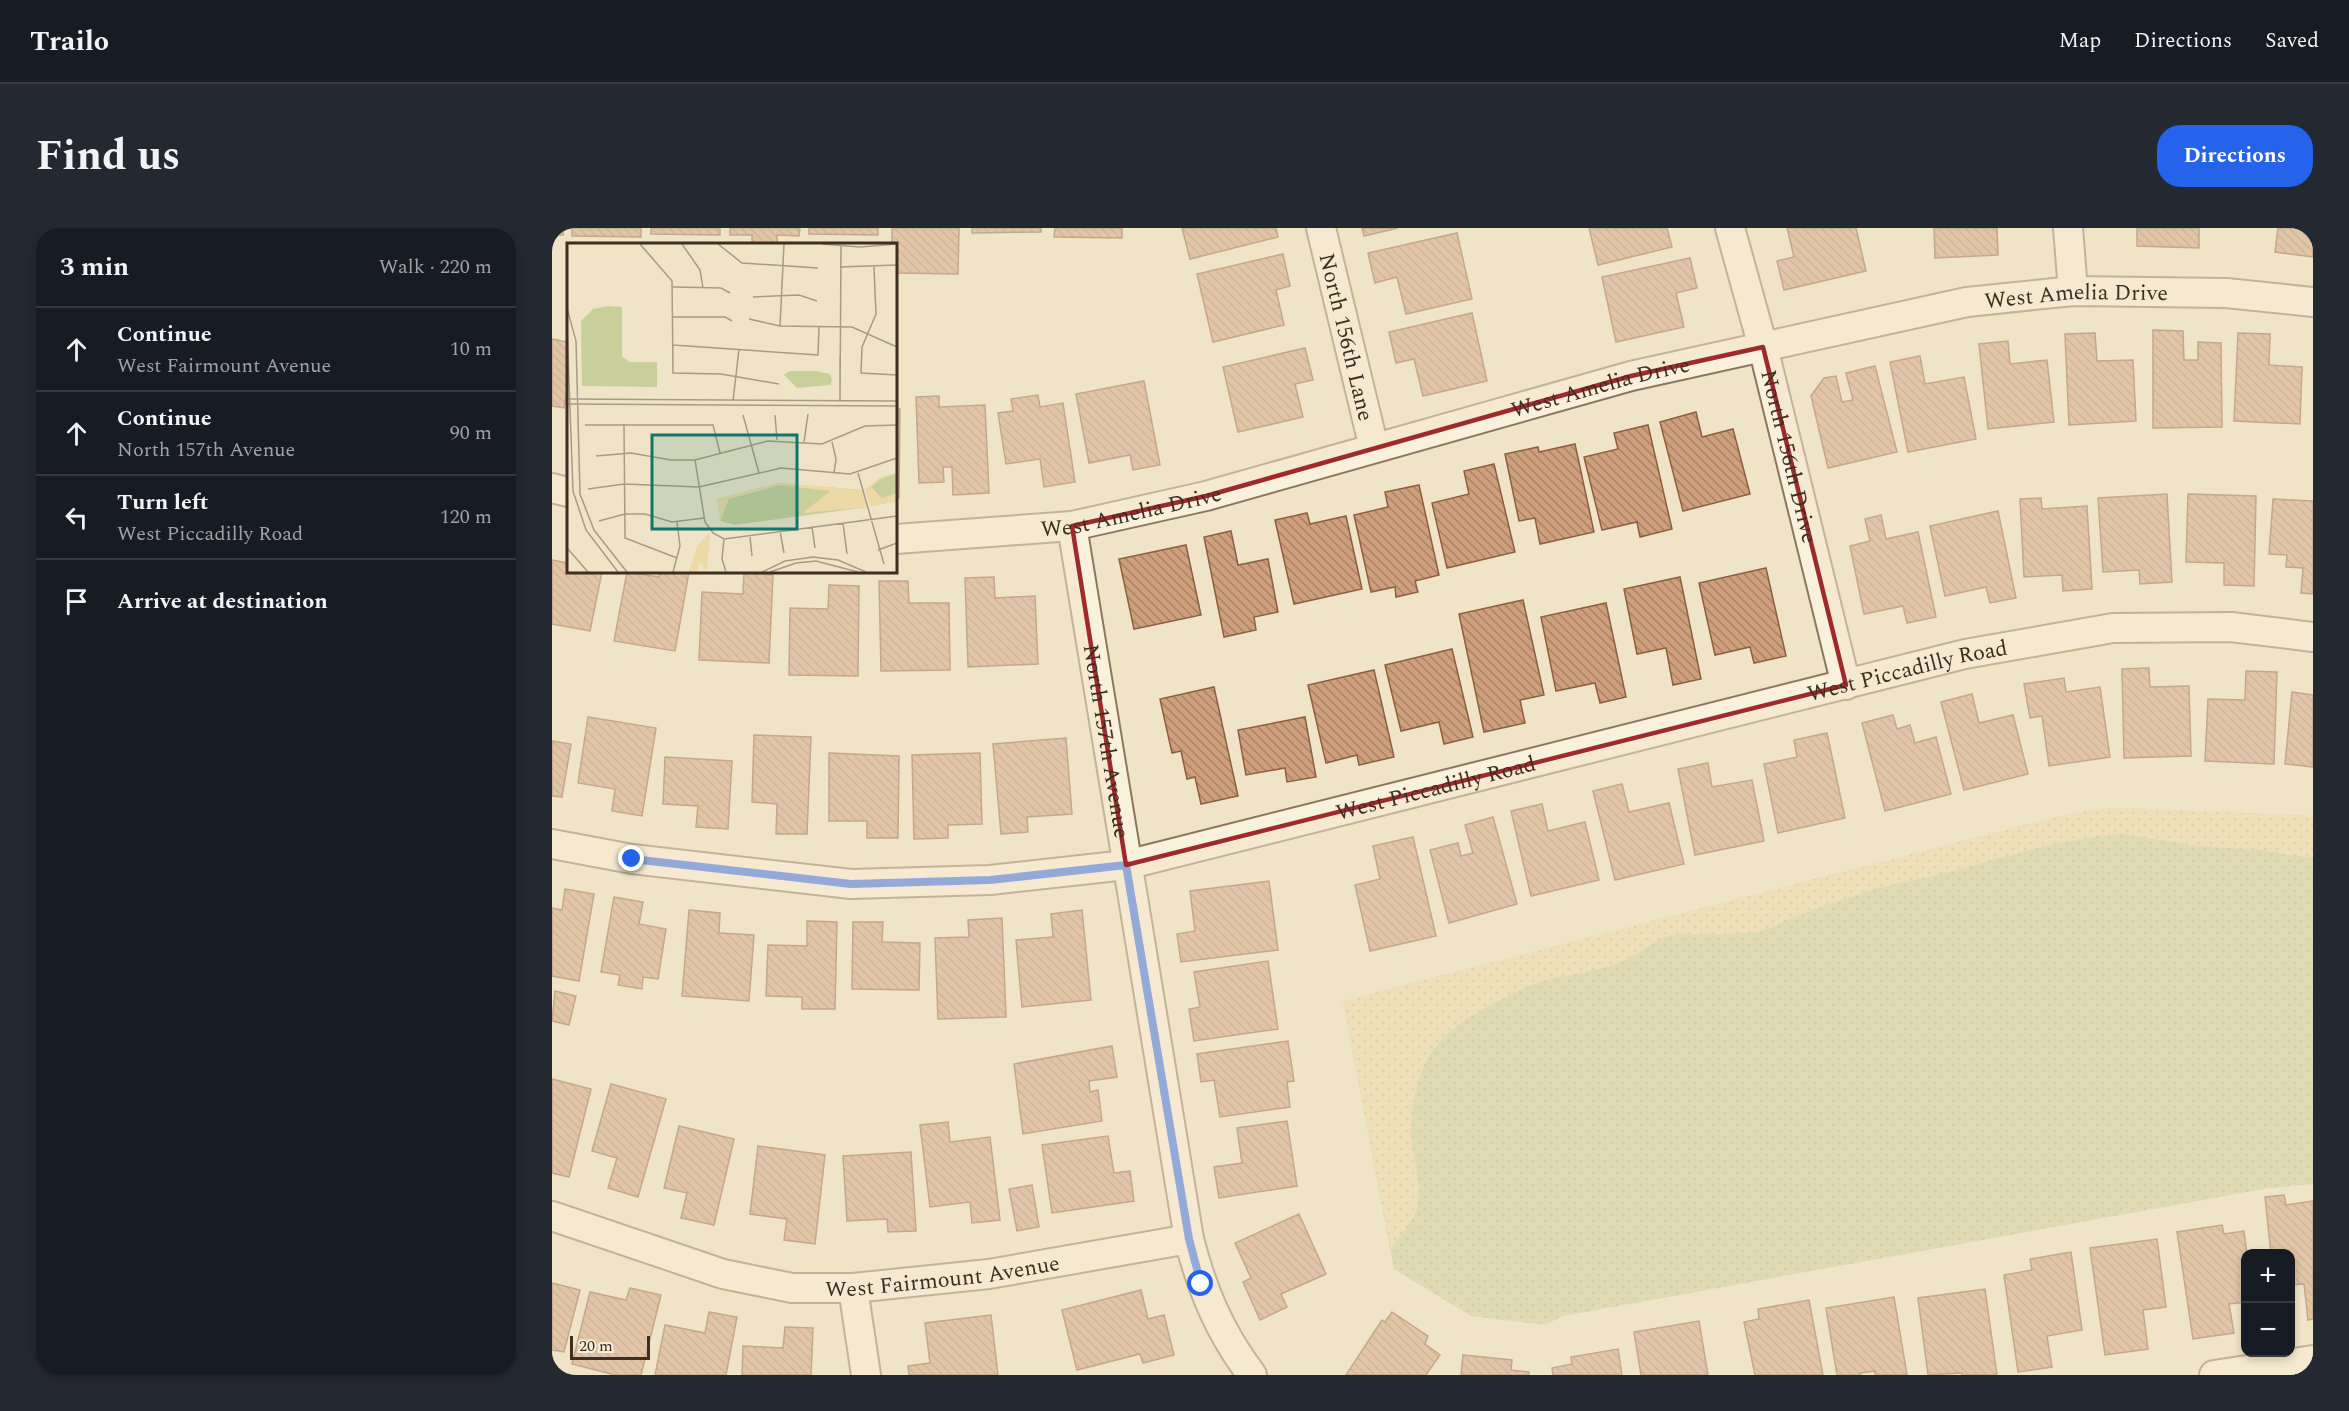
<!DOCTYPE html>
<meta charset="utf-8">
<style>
body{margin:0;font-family:Spectral,serif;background:#242831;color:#f1f3f6}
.controls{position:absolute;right:18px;bottom:18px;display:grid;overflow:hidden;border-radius:12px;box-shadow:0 3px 9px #0003}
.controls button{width:54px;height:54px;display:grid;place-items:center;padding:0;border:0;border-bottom:2px solid #363941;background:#171b24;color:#f1f3f6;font:30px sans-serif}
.scale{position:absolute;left:18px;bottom:15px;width:80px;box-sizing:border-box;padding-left:6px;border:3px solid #3d2e20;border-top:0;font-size:16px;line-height:21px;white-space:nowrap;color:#3d2e20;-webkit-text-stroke:4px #f7eed8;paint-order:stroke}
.stop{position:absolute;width:18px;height:18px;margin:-14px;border:4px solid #2563eb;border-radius:50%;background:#fff}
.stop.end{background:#2563eb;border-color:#fff;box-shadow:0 2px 6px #0008}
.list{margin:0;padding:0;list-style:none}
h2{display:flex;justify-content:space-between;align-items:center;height:78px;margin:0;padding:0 24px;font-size:26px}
h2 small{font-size:20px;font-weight:400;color:#9ea1a6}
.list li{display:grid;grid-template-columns:39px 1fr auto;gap:18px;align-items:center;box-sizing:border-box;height:84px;padding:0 24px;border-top:2px solid #363941}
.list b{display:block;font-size:22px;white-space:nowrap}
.list p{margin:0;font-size:20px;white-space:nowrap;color:#9ea1a6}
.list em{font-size:20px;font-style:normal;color:#9ea1a6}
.icon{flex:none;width:33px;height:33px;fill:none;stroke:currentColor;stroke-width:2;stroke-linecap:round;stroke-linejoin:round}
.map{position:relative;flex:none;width:1761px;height:1147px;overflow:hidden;border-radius:24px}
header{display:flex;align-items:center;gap:36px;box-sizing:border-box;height:84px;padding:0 30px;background:#171b24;border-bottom:2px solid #363941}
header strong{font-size:28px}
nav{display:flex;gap:33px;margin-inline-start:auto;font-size:21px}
.intro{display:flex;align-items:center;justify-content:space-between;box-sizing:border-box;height:144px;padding:0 36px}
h1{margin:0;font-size:42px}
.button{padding:15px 27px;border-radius:24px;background:#2563eb;color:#fff;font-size:21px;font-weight:700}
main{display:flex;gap:36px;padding:0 36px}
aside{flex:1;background:#171b24;border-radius:24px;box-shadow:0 3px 9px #0003}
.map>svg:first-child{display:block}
.grass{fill:url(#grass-dots)}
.sand{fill:url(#sand-dots)}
.building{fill:url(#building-back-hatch);stroke:#8d5f41;stroke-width:1.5}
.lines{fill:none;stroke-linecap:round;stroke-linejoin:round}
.street-casing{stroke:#8d765c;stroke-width:32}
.street{stroke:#faf1dc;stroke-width:28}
.route{stroke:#2563eb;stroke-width:8}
.marked{fill:none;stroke:#9e2a2b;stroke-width:4.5;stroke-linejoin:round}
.labels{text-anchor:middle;stroke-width:5;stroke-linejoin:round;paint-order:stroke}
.street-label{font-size:22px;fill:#3d2e20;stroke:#f7eed8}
.inset-road{fill:none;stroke:#a89b85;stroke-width:1.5}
.view{fill:#0f766e;fill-opacity:0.15;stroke:#0f766e;stroke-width:3}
.inset-edge{fill:none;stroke:#3d2e20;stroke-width:3}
</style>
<header>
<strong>Trailo</strong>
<nav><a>Map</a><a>Directions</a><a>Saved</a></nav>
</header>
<div class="intro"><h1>Find us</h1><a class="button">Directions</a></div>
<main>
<aside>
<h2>3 min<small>Walk · 220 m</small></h2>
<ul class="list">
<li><svg class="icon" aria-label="ahead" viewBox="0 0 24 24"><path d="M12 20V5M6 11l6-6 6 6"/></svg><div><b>Continue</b><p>West Fairmount Avenue</p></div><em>10 m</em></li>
<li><svg class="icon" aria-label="ahead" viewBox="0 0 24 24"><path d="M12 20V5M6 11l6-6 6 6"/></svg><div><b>Continue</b><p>North 157th Avenue</p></div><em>90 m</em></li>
<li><svg class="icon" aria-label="left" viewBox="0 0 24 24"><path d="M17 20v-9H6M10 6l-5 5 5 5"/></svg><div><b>Turn left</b><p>West Piccadilly Road</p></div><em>120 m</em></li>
<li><svg class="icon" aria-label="arrive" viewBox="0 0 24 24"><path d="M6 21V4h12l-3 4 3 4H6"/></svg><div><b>Arrive at destination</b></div></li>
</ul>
</aside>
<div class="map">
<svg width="1761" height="1147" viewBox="0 0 1761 1147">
<defs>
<pattern id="grass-dots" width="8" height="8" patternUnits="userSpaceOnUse" patternTransform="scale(1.5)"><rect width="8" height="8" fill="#c9cf9b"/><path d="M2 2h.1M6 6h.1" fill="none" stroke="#aeb285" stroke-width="1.8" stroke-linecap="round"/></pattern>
<pattern id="sand-dots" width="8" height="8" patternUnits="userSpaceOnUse" patternTransform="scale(1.5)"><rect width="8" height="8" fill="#ecd9a5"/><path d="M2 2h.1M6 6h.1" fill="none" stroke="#cbbb8e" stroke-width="1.8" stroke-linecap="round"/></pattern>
<pattern id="building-back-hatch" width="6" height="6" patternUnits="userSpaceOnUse" patternTransform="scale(1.5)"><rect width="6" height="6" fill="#cf9f7d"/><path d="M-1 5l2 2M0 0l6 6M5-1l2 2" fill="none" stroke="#a98266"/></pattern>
</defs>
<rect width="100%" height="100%" fill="#f0e4c8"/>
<path class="grass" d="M 1573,580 L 1761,588 L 1761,956 L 1712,961 L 1011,1088 L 993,1097 L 919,1088 L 842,1041 L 791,773 L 1497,591 L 1543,581 Z"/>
<path class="sand" d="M 1573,580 L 1761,588 L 1761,630 L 1706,622 L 1638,617 L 1572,606 L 1544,608 L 1492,618 L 1405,642 L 1323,661 L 1267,679 L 1210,703 L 1181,706 L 1126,706 L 1116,708 C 1098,715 1083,729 1064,736 C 1040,744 1014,747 989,754 C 972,759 955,768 939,777 C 882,806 862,837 859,902 C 858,928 874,959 864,983 C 858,997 847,1009 839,1021 L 791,773 L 1497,591 L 1543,581 Z"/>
<path class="building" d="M 0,0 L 11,0 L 11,7 L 0,7 Z
M 20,0 L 89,0 L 89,9 L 20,8 Z
M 99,0 L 168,0 L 168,7 L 99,6 Z
M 178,0 L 248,0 L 247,8 L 225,7 L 225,16 L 200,16 L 200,7 L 178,7 Z
M 257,0 L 326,0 L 326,7 L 257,6 Z
M 340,0 L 407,0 L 406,46 L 344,45 L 344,16 L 340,16 Z
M 420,0 L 489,0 L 489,4 L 420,5 Z
M 503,0 L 570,0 L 570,10 L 502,9 Z
M 630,0 L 724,0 L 726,9 L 638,31 Z
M 810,0 L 846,0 L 812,8 Z
M 1037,0 L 1115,0 L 1120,19 L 1046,37 Z
M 1235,0 L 1304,0 L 1314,43 L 1232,62 L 1225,33 L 1242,29 Z
M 1382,0 L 1445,0 L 1446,27 L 1383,30 Z
M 1585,0 L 1647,0 L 1647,20 L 1585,18 Z
M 1726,0 L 1761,0 L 1761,29 L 1723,24 Z
M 905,5 L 920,71 L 854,86 L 845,49 L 823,55 L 816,25 Z
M 731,26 L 738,58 L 724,62 L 732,97 L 661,114 L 645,46 Z
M 1138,30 L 1145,60 L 1124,65 L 1132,99 L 1064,114 L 1050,49 Z
M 920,85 L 935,153 L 871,168 L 862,131 L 844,135 L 837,104 Z
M 1601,102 L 1631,103 L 1632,132 L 1646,132 L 1646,114 L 1669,115 L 1670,199 L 1601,200 Z
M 1543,105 L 1545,133 L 1581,132 L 1584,193 L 1517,197 L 1513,106 Z
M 1686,105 L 1718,106 L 1717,137 L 1750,139 L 1748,196 L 1682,193 Z
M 0,111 L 16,114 L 16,157 L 12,180 L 0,178 Z
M 1456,113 L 1458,136 L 1495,132 L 1502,194 L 1436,201 L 1427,116 Z
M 753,120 L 761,152 L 743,156 L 751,189 L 686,204 L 671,139 Z
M 1368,128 L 1373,156 L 1412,149 L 1424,211 L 1356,224 L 1338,134 Z
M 1323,138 L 1345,224 L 1276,240 L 1259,168 L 1272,150 L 1284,148 L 1290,174 L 1301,172 L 1294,145 Z
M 592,153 L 608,237 L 581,242 L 578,227 L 537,235 L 524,166 Z
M 486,167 L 488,179 L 511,175 L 523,254 L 492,259 L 488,231 L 454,236 L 446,185 L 461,183 L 459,171 Z
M 387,168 L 387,179 L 433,177 L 437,265 L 401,267 L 400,239 L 391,239 L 392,254 L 367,255 L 364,169 Z
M 344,181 L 348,181 L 347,270 L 344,270 Z
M 1144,184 L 1150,209 L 1181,201 L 1198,266 L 1131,283 L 1108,194 Z
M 1096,197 L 1120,301 L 1088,309 L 1085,294 L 1050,302 L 1032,229 L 1066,221 L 1062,205 Z
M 1023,216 L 1042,304 L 988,316 L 983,290 L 967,293 L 953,226 L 986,219 L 987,224 Z
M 942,236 L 963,324 L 895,340 L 880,275 L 917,266 L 912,243 Z
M 867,257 L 887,347 L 863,353 L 866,364 L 844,369 L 843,359 L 819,364 L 802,287 L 836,279 L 833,264 Z
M 1615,266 L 1620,354 L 1588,356 L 1587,342 L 1551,344 L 1546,270 Z
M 1636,266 L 1704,268 L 1702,358 L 1672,357 L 1672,335 L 1634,334 Z
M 1489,270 L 1490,281 L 1535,278 L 1540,361 L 1511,363 L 1510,347 L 1472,349 L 1468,271 Z
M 1721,271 L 1761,273 L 1761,366 L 1749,365 L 1751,340 L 1734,339 L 1735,327 L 1717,326 Z
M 1446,283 L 1464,370 L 1438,375 L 1434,359 L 1393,368 L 1378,298 Z
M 755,285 L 758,296 L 794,288 L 810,361 L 742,376 L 723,292 Z
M 1329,287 L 1334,311 L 1366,304 L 1384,389 L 1355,395 L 1351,378 L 1312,386 L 1298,318 L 1318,313 L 1313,291 Z
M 679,303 L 686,337 L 716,331 L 726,384 L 702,389 L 704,402 L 672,409 L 652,309 Z
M 634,317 L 649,387 L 582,401 L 567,331 Z
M 0,332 L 16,335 L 16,344 L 50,344 L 38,403 L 0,396 Z
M 1214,340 L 1234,428 L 1202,435 L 1198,419 L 1163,427 L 1147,355 Z
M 75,344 L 107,349 L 108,344 L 137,344 L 123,423 L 62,413 Z
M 192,345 L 221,347 L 217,435 L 147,432 L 150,364 L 191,366 Z
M 442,349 L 443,370 L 483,368 L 486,436 L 416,439 L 413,350 Z
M 1128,349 L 1149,451 L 1121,457 L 1114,420 L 1085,426 L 1072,361 Z
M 327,353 L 356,353 L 357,375 L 397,375 L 398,442 L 329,443 Z
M 277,357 L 307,358 L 306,448 L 237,447 L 238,380 L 276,381 Z
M 971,372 L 992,467 L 968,472 L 973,495 L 932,504 L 907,386 Z
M 1054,375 L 1074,469 L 1048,475 L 1043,455 L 1004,463 L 989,389 Z
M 900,421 L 921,509 L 892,516 L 887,494 L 849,503 L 833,437 Z
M 1597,440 L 1598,459 L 1637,458 L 1639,528 L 1572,530 L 1570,441 Z
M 822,442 L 842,529 L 807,537 L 805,527 L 774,535 L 756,457 Z
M 1694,443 L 1725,444 L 1722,536 L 1653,533 L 1656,471 L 1693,472 Z
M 1512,450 L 1514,464 L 1548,459 L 1558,529 L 1497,538 L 1490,488 L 1478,490 L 1472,456 Z
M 662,459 L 686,568 L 649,576 L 643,549 L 635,551 L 629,523 L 620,525 L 608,471 Z
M 1740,464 L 1761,467 L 1761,539 L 1733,536 Z
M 1420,466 L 1427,495 L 1461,487 L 1476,546 L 1412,562 L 1389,474 Z
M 1341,487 L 1345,501 L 1358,497 L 1363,515 L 1384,509 L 1399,566 L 1333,583 L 1310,495 Z
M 36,489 L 104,500 L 90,588 L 60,583 L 63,561 L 26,555 Z
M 753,489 L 764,549 L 735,554 L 733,540 L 694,547 L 686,502 Z
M 1275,505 L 1293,590 L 1226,605 L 1212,536 L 1245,529 L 1242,512 Z
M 202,507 L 259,509 L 255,606 L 224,606 L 225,576 L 200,574 Z
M 514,510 L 520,586 L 475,589 L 476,604 L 449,606 L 441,516 Z
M 0,513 L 19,516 L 10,569 L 0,568 Z
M 277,525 L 347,528 L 346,610 L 315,610 L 315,593 L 277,593 Z
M 428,525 L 430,596 L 396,597 L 396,610 L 362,611 L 360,527 Z
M 113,529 L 180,533 L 176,601 L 144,599 L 146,578 L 111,576 Z
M 1156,535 L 1160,559 L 1200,552 L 1212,613 L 1143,627 L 1126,541 Z
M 1070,556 L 1077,584 L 1117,575 L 1132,636 L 1063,652 L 1041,563 Z
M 990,576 L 996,603 L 1033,594 L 1047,652 L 979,668 L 959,583 Z
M 941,589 L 965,676 L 897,695 L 878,622 L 906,615 L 909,628 L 921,625 L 913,597 Z
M 861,609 L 884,708 L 818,723 L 803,657 L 828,651 L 821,618 Z
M 717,653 L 726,722 L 629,734 L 625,706 L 643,703 L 638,663 Z
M 13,661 L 42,666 L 27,753 L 0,748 L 0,680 L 10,682 Z
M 62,669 L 91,674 L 87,696 L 114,701 L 106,751 L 91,749 L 90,761 L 66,757 L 68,747 L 49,744 Z
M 137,682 L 168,685 L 167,705 L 202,707 L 197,773 L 130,768 Z
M 530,682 L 539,772 L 470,779 L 464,712 L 501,709 L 499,686 Z
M 450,690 L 454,789 L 386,791 L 383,710 L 417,709 L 416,692 Z
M 255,693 L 285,694 L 283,781 L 250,781 L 250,769 L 214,768 L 216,717 L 255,718 Z
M 301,694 L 331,694 L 330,714 L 368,715 L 367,762 L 300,761 Z
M 716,733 L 726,801 L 642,813 L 637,781 L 648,779 L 642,744 Z
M 3,763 L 24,768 L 17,797 L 0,793 Z
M 736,813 L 742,853 L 735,854 L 738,879 L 668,889 L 662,852 L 649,854 L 645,826 Z
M 560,818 L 565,849 L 537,853 L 538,864 L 546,862 L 550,893 L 471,906 L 462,836 Z
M 0,851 L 39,861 L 17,949 L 0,945 Z
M 59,856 L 114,871 L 86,969 L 56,960 L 65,930 L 40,923 Z
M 735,893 L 745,958 L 667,970 L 662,939 L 690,935 L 685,900 Z
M 396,894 L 398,914 L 438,909 L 448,992 L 420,995 L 418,974 L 378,979 L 368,897 Z
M 127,898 L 182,911 L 162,997 L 129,990 L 135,965 L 112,960 Z
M 556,908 L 562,945 L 578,943 L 582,973 L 500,985 L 490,917 Z
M 206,918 L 273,927 L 263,1016 L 232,1012 L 235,991 L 198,986 Z
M 359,924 L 364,1003 L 336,1004 L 335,991 L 295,993 L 291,928 Z
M 480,957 L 487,999 L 465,1003 L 457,961 Z
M 1732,967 L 1734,977 L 1761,973 L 1761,1091 L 1756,1092 L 1752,1056 L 1738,1057 L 1738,1026 L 1719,1026 L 1713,969 Z
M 747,986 L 774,1046 L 729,1066 L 735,1079 L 708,1092 L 691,1054 L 699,1050 L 683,1015 Z
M 1670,997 L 1672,1006 L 1692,1003 L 1695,1026 L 1694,1026 L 1694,1074 L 1677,1076 L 1682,1105 L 1641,1111 L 1625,1004 Z
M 1605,1011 L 1614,1079 L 1591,1082 L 1596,1121 L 1553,1127 L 1538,1020 Z
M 1519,1024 L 1530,1102 L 1495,1108 L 1500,1139 L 1466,1144 L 1452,1047 L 1480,1042 L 1478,1031 Z
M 0,1055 L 28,1062 L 12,1124 L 0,1122 Z
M 78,1060 L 109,1067 L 89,1147 L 63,1147 L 20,1136 L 38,1064 L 74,1072 Z
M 1433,1061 L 1445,1147 L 1410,1147 L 1410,1145 L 1376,1147 L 1366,1070 Z
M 589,1062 L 596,1091 L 612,1087 L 622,1127 L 591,1135 L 588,1126 L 525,1142 L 510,1082 Z
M 1342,1069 L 1355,1147 L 1323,1147 L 1323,1143 L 1308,1145 L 1309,1147 L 1285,1147 L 1274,1080 Z
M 1257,1072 L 1271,1147 L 1203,1147 L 1192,1094 L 1207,1091 L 1206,1081 Z
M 157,1084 L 185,1089 L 174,1147 L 103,1147 L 113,1097 L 153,1105 Z
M 840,1084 L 876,1108 L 873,1116 L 888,1127 L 874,1147 L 794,1147 L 830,1092 L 833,1094 Z
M 439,1087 L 446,1147 L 357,1147 L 356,1138 L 378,1135 L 373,1095 Z
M 1147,1093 L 1156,1147 L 1089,1147 L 1082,1104 Z
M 233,1099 L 261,1100 L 259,1147 L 190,1147 L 191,1118 L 231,1120 Z
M 1066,1121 L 1070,1147 L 1001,1147 L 1000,1140 L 1020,1136 L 1019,1129 Z
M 911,1127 L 960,1132 L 959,1142 L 977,1144 L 977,1147 L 909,1147 Z"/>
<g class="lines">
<defs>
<g id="street">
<path id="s1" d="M 769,0 L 822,220"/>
<path id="s2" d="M 1178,0 L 1211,119 L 1294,457"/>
<path d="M 1516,0 L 1521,63"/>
<path d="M 0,260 L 16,264"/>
<path id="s3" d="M 520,298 L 637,1011 C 650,1062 668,1105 700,1147"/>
<path id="s4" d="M 344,311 L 520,298 L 654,268 L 1079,148 L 1415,74 L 1521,63 L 1674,65 L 1761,74"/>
<path id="s5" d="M 0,616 L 80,631 L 299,656 L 438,652 L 574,637 L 1413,426 L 1561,400 L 1679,399 L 1761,409"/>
<path id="s6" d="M 0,988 L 171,1046 L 240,1060 L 301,1060 L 437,1046 L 637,1011"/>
<path d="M 301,1060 L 314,1147"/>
<path d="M 1662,1147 L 1761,1132"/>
</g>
</defs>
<use href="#street" class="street-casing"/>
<use href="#street" class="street"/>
</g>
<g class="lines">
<path class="route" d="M 80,631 L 299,656 L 438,652 L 574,637 L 637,1011 L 649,1056"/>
</g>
<path d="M0 0H1761V1147H0ZM 1211,119 L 1294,457 L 574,637 L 520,298 L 654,268 L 1079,148 Z" fill="#f0e4c8" fill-opacity=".55" fill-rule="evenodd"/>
<path class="marked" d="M 1211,119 L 1294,457 L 574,637 L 520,298 L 654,268 L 1079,148 Z"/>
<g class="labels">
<g class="street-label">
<text dy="8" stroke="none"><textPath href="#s4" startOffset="1209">West Amelia Drive</textPath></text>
<text dy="8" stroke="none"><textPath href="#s1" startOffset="112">North 156th Lane</textPath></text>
<text dy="8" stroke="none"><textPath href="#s4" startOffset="723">West Amelia Drive</textPath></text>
<text dy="8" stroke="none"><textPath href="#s2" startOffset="236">North 156th Drive</textPath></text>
<text dy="8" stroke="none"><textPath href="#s4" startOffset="237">West Amelia Drive</textPath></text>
<text dy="8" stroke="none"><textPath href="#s5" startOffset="1383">West Piccadilly Road</textPath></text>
<text dy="8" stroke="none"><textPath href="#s3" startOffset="218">North 157th Avenue</textPath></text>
<text dy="8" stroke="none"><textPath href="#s5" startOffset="897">West Piccadilly Road</textPath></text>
<text dy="8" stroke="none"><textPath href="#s6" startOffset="402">West Fairmount Avenue</textPath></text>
</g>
</g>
<g transform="translate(15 15)">
<rect width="330" height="330" fill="#f0e4c8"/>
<path d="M 41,63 L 55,64 L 55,113 L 62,119 L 90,119 L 90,144 L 15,143 L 14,78 L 26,66 ZM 330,230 L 330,258 L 304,263 L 298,247 L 312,235 ZM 212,240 L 294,247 L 301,264 L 167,282 L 154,278 L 150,256 Z" fill="#c9cf9b"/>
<path d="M 330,230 L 314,236 L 304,244 L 315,255 L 330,250 L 330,258 L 304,263 L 298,247 L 312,235 ZM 212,240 L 294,247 L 301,264 L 236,270 L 263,248 L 213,242 L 162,256 L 154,276 L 150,256 ZM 143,289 L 140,329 L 133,319 L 131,327 L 137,329 L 122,329 L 130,303 Z" fill="#ecd9a5"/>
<path d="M 223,128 L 249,128 L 263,131 L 265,137 L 264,142 L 230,145 L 217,132 Z" fill="#c9cf9b"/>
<path class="inset-road" d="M 73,1 L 105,38 L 106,130 L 154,131 L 212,141M 115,1 L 133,27 L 136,45M 151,1 L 175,20 L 251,25M 255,1 L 293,4 L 330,1M 273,24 L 330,22M 307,24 L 309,71 L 295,104 L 294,130 L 330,132M 106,44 L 154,45 L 163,50M 186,54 L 232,52 L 250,58M 0,65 L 9,98 L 13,251 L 27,287 L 60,329M 106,74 L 158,74 L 165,78M 182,76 L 213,83 L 285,84 L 330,104M 0,83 L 6,248 L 19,287 L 51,329M 213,83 L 217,1M 106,102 L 251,112 L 252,83M 0,156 L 330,158M 273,157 L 274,3M 166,158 L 172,106M 273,159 L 273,114M 0,161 L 330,163M 176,172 L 192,230M 208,172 L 210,197M 57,181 L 58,295 L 110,315M 18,182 L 146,182 L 153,210M 237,199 L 241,171M 265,199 L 269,216 L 267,230M 29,213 L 64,210 L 104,217 L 128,217 L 201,198 L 255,201 L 298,183 L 330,182M 128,217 L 138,279 L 146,290 L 157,296 L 330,273M 291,230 L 317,321M 21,246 L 57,241 L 132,244 L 214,225 L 283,231 L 330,215M 32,278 L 58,271 L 78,271 L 105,279 L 137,275M 276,280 L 280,311M 245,284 L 248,305M 213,288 L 217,310M 183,294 L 185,313M 157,296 L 155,316 L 159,329M 0,305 L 21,329M 311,307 L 330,300M 106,329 L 113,303 L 110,279M 195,329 L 218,318 L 246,314 L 271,317 L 299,329M 203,329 L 229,320 L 249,318 L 291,329"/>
<path class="view" d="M 85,192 L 230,192 L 230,286 L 85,286 Z"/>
<rect width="330" height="330" class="inset-edge"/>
</g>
</svg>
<div class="controls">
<button>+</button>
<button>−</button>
</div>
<div class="scale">20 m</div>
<div class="stop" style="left:649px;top:1056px"></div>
<div class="stop end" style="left:80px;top:631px"></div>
</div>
</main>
